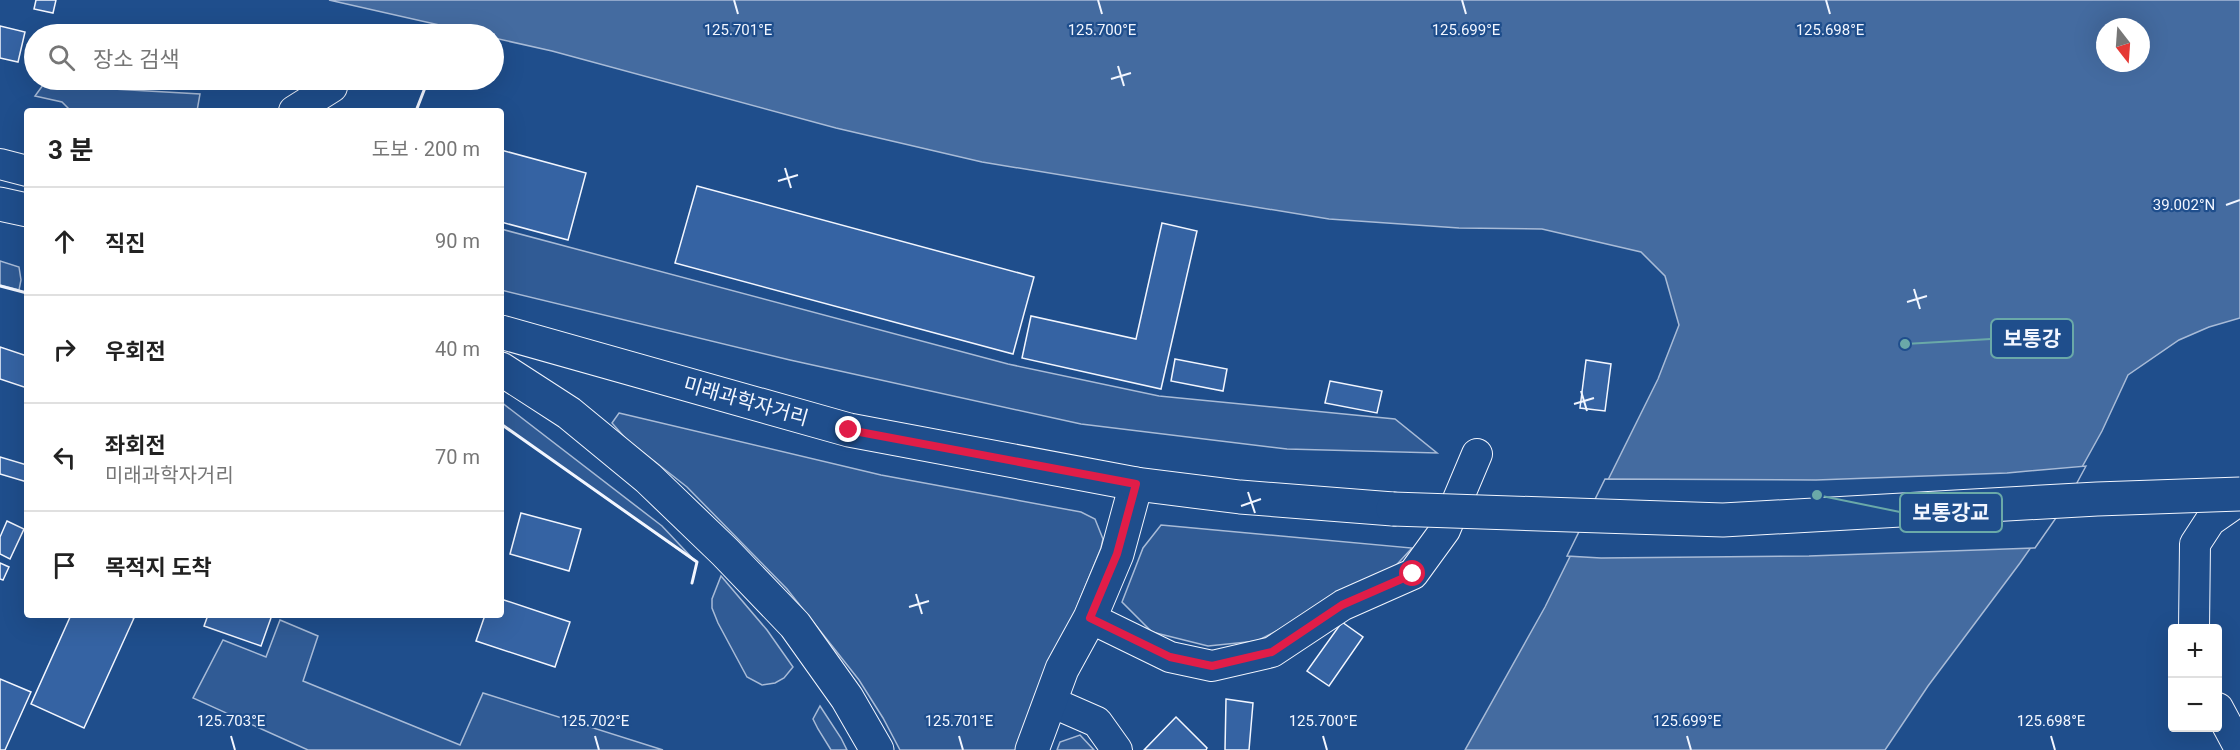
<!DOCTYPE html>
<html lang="ko">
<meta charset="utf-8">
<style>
body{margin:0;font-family:Roboto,"Noto Sans KR",sans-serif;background:#f6f6f6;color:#222}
.controls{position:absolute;right:18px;bottom:18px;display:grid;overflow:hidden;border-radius:6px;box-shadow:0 6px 24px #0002}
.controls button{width:54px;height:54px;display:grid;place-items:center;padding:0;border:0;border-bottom:2px solid #e0e0e0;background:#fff;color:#222;font:30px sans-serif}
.compass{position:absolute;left:2096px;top:18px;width:54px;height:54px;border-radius:50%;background:#fff;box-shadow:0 6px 24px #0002;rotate:163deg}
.stop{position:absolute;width:18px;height:18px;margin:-14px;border:4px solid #e11d48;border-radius:50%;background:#fff}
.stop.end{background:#e11d48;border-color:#fff;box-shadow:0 2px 6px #0008}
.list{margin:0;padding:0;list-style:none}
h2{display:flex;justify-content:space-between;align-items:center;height:78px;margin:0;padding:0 24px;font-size:26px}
h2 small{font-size:20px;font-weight:400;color:#767676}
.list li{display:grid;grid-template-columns:39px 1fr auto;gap:18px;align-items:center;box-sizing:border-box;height:108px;padding:0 24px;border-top:2px solid #e0e0e0}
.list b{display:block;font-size:22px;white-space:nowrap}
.list p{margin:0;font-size:20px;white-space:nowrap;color:#767676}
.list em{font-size:20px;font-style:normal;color:#767676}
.icon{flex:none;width:33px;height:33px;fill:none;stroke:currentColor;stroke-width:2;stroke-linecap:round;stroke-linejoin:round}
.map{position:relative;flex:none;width:2240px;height:750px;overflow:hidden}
.search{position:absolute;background:#fff;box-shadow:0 6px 24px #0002;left:24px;top:24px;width:480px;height:66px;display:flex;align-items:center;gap:15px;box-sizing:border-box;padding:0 21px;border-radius:33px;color:#767676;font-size:22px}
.panel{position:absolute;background:#fff;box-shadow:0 6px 24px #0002;left:24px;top:108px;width:480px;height:510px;border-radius:6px}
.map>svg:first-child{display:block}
.built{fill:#305b95;stroke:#a8bbd7;stroke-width:1.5}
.water{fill:#446ba0;stroke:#a8bbd7;stroke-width:1.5;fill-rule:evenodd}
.pier{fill:#1f4e8c;stroke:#a8bbd7;stroke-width:1.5}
.building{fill:#3563a3;stroke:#f2f6ff;stroke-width:1.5}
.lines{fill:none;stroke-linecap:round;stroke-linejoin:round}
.minor-casing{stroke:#f2f6ff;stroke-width:32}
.major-casing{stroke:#f2f6ff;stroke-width:35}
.highway-casing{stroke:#f2f6ff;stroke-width:35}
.minor{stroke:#1f4e8c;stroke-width:30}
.major{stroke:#1f4e8c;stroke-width:33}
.highway{stroke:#1f4e8c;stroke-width:33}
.highway-bridge-casing{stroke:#f2f6ff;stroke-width:35;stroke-linecap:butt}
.highway-bridge{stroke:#1f4e8c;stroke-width:33}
.wall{stroke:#f2f6ff;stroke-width:3}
.route{stroke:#e11d48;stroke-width:8}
.ticks{fill:none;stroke:#f2f6ff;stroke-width:2}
.labels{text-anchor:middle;stroke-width:4.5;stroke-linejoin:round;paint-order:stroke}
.street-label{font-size:20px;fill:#f2f6ff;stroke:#1f4e8c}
.ticks-label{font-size:15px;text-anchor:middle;fill:#f2f6ff;stroke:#1f4e8c;stroke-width:4.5;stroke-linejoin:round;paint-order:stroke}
.leader{fill:none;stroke:#6aa9a8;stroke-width:2}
.callout-dot{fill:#6aa9a8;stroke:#1f4e8c;stroke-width:2}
.callout{fill:#1f4e8c;stroke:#6aa9a8;stroke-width:2}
.callout-label{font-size:21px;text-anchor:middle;font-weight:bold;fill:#f2f6ff}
</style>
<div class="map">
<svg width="2240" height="750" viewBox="0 0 2240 750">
<rect width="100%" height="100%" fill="#1f4e8c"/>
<path class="built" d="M 43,85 L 200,94 L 197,111 L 71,111 L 62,102 L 35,96 Z
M 501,229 L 1008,364 L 1159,396 L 1395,419 L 1437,453 L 1287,449 L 1081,424 L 790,360 L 501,290 Z
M 0,261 L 19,267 L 21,280 L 19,290 L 0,285 Z
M 501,402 L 662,526 L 696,562 L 501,424 Z
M 619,413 L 881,475 L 1081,512 L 1095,519 L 1103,539 L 1101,548 L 1018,750 L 900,750 L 883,718 L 859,680 L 787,589 L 687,487 L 626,439 L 612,423 Z
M 1161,525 L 1412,548 L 1389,573 L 1257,641 L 1208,646 L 1152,632 L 1122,602 L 1143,548 Z
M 721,576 L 767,630 L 793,667 L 784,678 L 775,683 L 762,685 L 747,677 L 718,623 L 712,608 L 712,599 Z
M 280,620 L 318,636 L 303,681 L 460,745 L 483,693 L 663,750 L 308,750 L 193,698 L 223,640 L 266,657 Z
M 820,706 L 841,738 L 847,750 L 831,750 L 818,729 L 813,719 Z
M 1080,735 L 1094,750 L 1057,750 L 1060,742 Z"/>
<path class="water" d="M 329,0 L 2240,0 L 2240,318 L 2209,327 L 2179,340 L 2128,375 L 2102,431 L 2062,503 L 2020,563 L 1928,686 L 1885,750 L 1465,750 L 1545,607 L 1658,379 L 1679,325 L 1665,276 L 1641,252 L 1542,229 L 1459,228 L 1329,219 L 982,162 L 836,128 L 552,51 L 494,38 L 494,34 L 479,34 ZM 2105,27 L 2141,27 L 2141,63 L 2105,63 Z"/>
<path class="pier" d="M 2086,466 L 2065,505 L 2035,548 L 1809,556 L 1601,558 L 1567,556 L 1605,479 L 1816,480 L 2007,473 Z"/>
<path class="building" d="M 36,0 L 56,0 L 53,13 L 34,9 Z
M 0,26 L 25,32 L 18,62 L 0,58 Z
M 501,150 L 586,173 L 568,240 L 501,222 Z
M 697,186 L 1034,277 L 1013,354 L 675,263 Z
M 1162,223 L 1197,231 L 1161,389 L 1022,358 L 1031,316 L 1136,339 Z
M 0,347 L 27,356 L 27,388 L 0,379 Z
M 1175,359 L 1227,369 L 1223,391 L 1171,381 Z
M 1586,360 L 1611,364 L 1605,411 L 1580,408 Z
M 1330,381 L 1382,391 L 1377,413 L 1325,403 Z
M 0,457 L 27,465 L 27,482 L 0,474 Z
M 521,513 L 581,529 L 569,571 L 510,554 Z
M 7,521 L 24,529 L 10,559 L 0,554 L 0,537 Z
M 0,563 L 9,567 L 3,580 L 0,579 Z
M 501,599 L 570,622 L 555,667 L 476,641 L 485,615 L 501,615 Z
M 71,615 L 126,615 L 134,618 L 84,728 L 31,704 Z
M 208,615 L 272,615 L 261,646 L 204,626 Z
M 1342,622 L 1363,637 L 1329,686 L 1307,671 Z
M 0,679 L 31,692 L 5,750 L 0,750 Z
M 1226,699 L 1253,703 L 1249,750 L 1225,750 Z
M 1176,717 L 1207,748 L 1206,750 L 1144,750 Z"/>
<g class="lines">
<defs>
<path id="minor" d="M 294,111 L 332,87
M 0,164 L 27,171
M 1090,618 L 1170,657 L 1212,666 L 1272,652 L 1343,605 L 1413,574 L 1445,530 L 1477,454
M 2194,628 L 2195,544 L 2210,521 L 2240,500
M 1049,701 L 1097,722 L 1117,750
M 2218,708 L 2240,749"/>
<path id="major" d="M 0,204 L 27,210
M 501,332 L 849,430 L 1136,484 L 1117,554 L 1090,618 L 1062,669 L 1032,750
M 501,369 L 569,413 L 648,478 L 725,552 L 795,625 L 847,698 L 877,750"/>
<path id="highway" d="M 1136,484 L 1240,497 L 1393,509"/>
</defs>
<use href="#minor" class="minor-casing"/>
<use href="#major" class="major-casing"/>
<use href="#highway" class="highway-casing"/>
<use href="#minor" class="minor"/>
<use href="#major" class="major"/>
<use href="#highway" class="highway"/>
<defs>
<path id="highway-bridge" d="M 1393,509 L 1723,520 L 2097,499 L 2240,494"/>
</defs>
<use href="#highway-bridge" class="highway-bridge-casing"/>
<use href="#highway-bridge" class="highway-bridge"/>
<path class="wall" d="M 416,111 L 428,80
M 0,286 L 27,293
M 501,424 L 697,562 L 692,583"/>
</g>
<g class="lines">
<path class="route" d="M 849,430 L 1136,484 L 1117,554 L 1090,618 L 1170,657 L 1212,666 L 1272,652 L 1342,605 L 1413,574"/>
</g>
<path class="ticks" d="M 734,0 L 738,14M 1098,0 L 1102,14M 1462,0 L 1466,14M 1826,0 L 1830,14M 1118,66 L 1124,86M 1111,79 L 1131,73M 785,168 L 791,188M 778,181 L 798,175M 2226,205 L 2240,200M 1914,289 L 1920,309M 1907,302 L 1927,296M 1581,391 L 1587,411M 1574,404 L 1594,398M 1248,492 L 1255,513M 1241,506 L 1261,499M 916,594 L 922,614M 909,607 L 929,601M 231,736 L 235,750M 595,736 L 599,750M 959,736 L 963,750M 1323,736 L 1327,750M 1687,736 L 1691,750M 2051,736 L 2055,750"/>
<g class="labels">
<g class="street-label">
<text transform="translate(746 401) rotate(16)" y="7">미래과학자거리</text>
</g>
</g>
<g class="ticks-label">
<text x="738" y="35">125.701°E</text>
<text x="1102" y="35">125.700°E</text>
<text x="1466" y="35">125.699°E</text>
<text x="1830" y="35">125.698°E</text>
<text x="2184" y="210">39.002°N</text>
<text x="231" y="726">125.703°E</text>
<text x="595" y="726">125.702°E</text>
<text x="959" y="726">125.701°E</text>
<text x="1323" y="726">125.700°E</text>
<text x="1687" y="726">125.699°E</text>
<text x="2051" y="726">125.698°E</text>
</g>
<path class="leader" d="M1905 344L1991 339M1817 495L1900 512"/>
<g class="callout-dot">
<circle cx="1905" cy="344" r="6"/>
<circle cx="1817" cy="495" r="6"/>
</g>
<g class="callout">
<rect x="1991" y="319" width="82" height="39" rx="6"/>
<rect x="1900" y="493" width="102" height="39" rx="6"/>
</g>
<g class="callout-label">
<text x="2032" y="346">보통강</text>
<text x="1951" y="520">보통강교</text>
</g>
</svg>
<div class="controls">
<button>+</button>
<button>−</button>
</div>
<svg class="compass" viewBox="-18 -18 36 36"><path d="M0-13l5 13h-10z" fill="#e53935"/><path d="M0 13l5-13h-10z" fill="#767676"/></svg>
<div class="stop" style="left:1413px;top:574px"></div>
<div class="stop end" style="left:849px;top:430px"></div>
<div class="search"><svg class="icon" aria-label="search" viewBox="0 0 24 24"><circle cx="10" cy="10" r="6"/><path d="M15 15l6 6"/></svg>장소 검색</div>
<section class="panel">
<h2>3 분<small>도보 · 200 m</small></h2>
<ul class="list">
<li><svg class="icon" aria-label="ahead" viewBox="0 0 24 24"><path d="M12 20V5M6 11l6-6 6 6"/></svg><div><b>직진</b></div><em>90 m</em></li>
<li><svg class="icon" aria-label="right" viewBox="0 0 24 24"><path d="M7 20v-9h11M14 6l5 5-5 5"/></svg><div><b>우회전</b></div><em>40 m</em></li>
<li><svg class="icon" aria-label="left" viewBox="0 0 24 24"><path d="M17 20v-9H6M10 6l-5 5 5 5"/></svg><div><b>좌회전</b><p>미래과학자거리</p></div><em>70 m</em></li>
<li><svg class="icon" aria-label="arrive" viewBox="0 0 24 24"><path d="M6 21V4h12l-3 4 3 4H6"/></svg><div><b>목적지 도착</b></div></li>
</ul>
</section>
</div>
